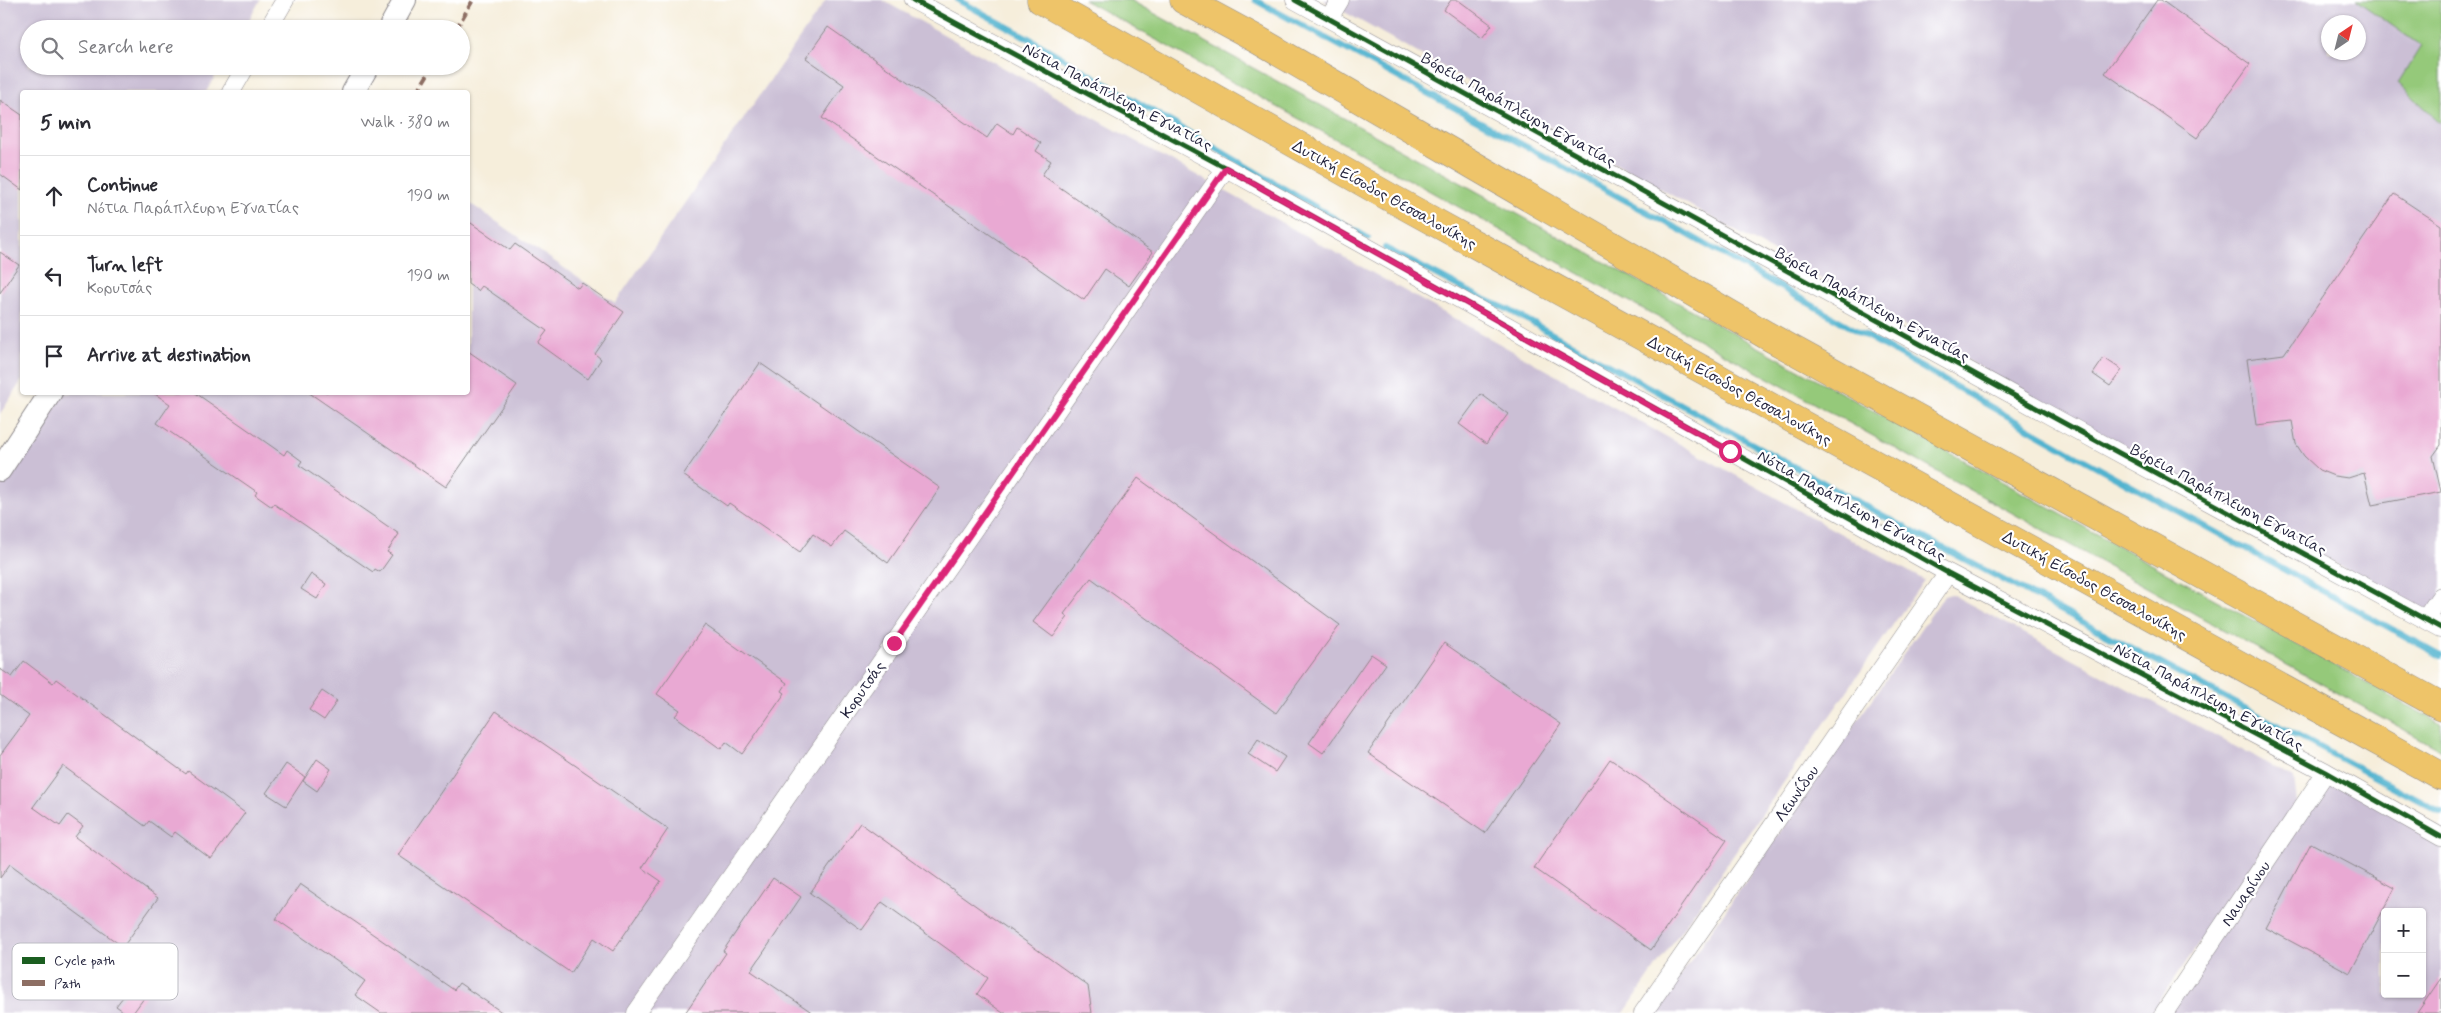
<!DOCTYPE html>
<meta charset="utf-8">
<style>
body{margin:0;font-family:Mynerve,sans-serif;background:#f2f2f3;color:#2b2b33}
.controls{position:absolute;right:15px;bottom:15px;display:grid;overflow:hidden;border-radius:5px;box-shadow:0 1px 4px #0004}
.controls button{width:45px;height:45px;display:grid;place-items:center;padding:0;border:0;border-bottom:1px solid #e1e1e2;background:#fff;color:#2b2b33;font:25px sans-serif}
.compass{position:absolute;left:2321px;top:15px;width:45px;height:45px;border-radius:50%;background:#fff;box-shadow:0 1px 4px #0004;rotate:35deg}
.stop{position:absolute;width:15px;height:15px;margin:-11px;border:4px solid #db2777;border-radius:50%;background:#fff}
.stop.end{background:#db2777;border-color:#fff;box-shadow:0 1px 5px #0008}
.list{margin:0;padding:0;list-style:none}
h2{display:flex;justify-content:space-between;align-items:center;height:65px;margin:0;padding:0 20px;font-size:21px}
h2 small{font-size:16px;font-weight:400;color:#7c7c81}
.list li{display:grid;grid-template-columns:32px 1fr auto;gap:15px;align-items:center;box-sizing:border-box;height:80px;padding:0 20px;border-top:1px solid #e1e1e2}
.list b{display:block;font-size:19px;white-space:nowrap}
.list p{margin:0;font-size:16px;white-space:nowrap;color:#7c7c81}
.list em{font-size:16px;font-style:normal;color:#7c7c81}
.icon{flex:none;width:28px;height:28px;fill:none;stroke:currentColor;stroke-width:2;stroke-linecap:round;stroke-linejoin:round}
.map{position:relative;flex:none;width:2441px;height:1013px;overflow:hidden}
.search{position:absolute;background:#fff;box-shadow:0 1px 4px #0004;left:20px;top:20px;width:450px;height:55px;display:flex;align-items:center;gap:12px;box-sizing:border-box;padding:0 18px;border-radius:28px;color:#7c7c81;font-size:19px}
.panel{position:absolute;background:#fff;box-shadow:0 1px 4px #0004;left:20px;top:90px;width:450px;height:305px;border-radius:5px}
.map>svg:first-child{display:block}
.industrial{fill:#cbbfd5;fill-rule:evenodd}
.green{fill:#95c97a;stroke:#5c765a}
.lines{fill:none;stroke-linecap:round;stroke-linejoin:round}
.stream{stroke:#51b3cf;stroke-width:6}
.building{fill:#e9a9d3}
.minor-casing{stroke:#8c888b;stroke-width:19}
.tertiary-casing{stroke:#8c888b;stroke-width:24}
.motorway-casing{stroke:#8c888b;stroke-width:29}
.minor{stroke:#fff;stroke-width:18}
.tertiary{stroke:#fff;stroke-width:22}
.motorway{stroke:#eec469;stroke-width:28}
.quiet{stroke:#8d6e63;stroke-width:4;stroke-dasharray:8 4;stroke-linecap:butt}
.cycleway-casing{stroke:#fff;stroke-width:8}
.cycleway{stroke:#1b5e20;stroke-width:5}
.route{stroke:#db2777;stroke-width:6}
.labels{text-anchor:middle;stroke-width:4.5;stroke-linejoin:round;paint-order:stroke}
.street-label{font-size:16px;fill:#22223b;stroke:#fff}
.key{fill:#fff;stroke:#bdbdc4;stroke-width:1}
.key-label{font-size:14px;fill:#22223b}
</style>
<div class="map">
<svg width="2441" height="1013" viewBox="0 0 2441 1013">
<rect width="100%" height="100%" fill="#fff"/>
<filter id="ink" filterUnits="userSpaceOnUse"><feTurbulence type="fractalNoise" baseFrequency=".02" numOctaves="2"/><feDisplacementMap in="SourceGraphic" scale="10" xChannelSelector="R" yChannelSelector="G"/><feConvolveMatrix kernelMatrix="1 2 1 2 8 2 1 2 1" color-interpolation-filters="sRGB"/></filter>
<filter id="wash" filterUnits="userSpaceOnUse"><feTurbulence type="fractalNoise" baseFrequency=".0096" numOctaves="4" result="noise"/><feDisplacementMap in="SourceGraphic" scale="20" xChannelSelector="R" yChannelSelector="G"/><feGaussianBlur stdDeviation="1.12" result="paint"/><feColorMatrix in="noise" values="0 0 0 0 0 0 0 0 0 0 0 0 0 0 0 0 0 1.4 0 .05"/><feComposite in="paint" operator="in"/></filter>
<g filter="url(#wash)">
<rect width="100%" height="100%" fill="#f6eedb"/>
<path class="industrial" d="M 0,0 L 260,0 L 244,29 L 29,29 L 29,66 L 221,66 L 206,92 L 22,92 L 22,380 L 0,414 Z
M 826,0 L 882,0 L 1924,580 L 1624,1013 L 0,1013 L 0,488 L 64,393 L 468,392 L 468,202 L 615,303 Z
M 1323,0 L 2356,0 L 2421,46 L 2399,83 L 2441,123 L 2441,622 L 2079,423 ZM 2328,22 L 2358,22 L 2358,52 L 2328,52 Z
M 1951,594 L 2294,778 L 2297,802 L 2151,1013 L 1654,1013 L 1944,596 Z
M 2326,772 L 2441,837 L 2441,1013 L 2160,1013 ZM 2385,912 L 2422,912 L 2422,994 L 2385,994 Z"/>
<path class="green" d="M 1084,0 L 1130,0 L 2441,724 L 2441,750 Z
M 2356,0 L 2441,0 L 2441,123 L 2398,83 L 2421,46 Z"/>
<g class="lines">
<path class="stream" d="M 958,0 L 1032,40 L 1368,238
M 1255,0 L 1682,231 L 2079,457 L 2441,656
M 1385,248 L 1477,296 L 1507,309 L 1913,532 L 2441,812"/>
</g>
<g id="blocks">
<path class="building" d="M 1451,0 L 1458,0 L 1492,25 L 1482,38 L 1444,10 Z
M 2157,0 L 2161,0 L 2250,64 L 2197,138 L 2105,73 Z
M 828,27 L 987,138 L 997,123 L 1013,134 L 1017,127 L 1041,143 L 1036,151 L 1051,161 L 1042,175 L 1153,252 L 1129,286 L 1105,269 L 1084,300 L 822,118 L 844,85 L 806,58 Z
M 0,100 L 22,115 L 22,190 L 0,174 Z
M 2394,194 L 2441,225 L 2441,445 L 2433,456 L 2441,492 L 2372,505 L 2364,473 L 2348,478 L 2334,476 L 2319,470 L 2304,456 L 2296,444 L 2292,421 L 2256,425 L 2247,359 L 2284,354 Z
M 468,221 L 510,250 L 515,244 L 578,288 L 582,283 L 624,312 L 595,354 L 601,359 L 588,379 L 538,343 L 547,331 L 482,286 L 478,291 L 468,284 Z
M 0,252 L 19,265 L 0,293 Z
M 468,351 L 517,385 L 446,487 L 308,392 L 468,392 Z
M 2104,358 L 2122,370 L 2110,386 L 2093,374 Z
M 760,363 L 940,488 L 888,563 L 844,531 L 832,547 L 813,534 L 800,552 L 729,503 L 727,506 L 683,475 Z
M 152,392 L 194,392 L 284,455 L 287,450 L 302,461 L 299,465 L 399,534 L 387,552 L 392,555 L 380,572 L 375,569 L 373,572 L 274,504 L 272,507 L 255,495 L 257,492 L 157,423 L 170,404 Z
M 1481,394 L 1508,414 L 1486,444 L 1459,424 Z
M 1138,478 L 1340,625 L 1276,713 L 1091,578 L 1064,614 L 1068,617 L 1053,637 L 1033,622 Z
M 311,574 L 326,584 L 317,599 L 301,589 Z
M 705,625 L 787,683 L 782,691 L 785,693 L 742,754 L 726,742 L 721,749 L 675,716 L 680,710 L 657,694 Z
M 1444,643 L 1561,724 L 1485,833 L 1368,753 Z
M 1371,654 L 1386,664 L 1323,753 L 1309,743 Z
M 24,661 L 53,683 L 56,679 L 186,774 L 188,771 L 245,813 L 211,859 L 175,832 L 171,837 L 149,821 L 145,826 L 63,766 L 33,807 L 60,826 L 68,815 L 83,826 L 75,837 L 158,898 L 123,947 L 10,864 L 0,878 L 0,755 L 29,716 L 0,695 L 0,669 L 12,677 Z
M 322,691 L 337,701 L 324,720 L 309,710 Z
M 496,711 L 668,829 L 642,868 L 661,881 L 613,951 L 594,938 L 571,973 L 398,855 Z
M 1258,739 L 1285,757 L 1275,772 L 1248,754 Z
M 317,759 L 331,769 L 317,791 L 303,781 Z
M 1610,759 L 1727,840 L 1651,950 L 1534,868 Z
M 286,764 L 305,777 L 286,806 L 266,793 Z
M 860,823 L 1088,986 L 1092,1013 L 1003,1013 L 977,994 L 988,978 L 882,902 L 862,930 L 810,893 Z
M 2311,843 L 2395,888 L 2350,973 L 2266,928 Z
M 773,878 L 801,897 L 751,971 L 813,1013 L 685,1013 L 726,953 L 723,951 Z
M 300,884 L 454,990 L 459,983 L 503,1013 L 381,1013 L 355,995 L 365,981 L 276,919 Z
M 2441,978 L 2441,1013 L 2417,1013 Z
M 133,984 L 147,994 L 133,1013 L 126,1013 L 116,1006 Z"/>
</g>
</g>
<g filter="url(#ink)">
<use href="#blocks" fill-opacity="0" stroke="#8c888b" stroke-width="1"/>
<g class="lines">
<defs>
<path id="minor" d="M 913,0 L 1226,168 L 1948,573 L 2326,772 L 2441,837
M 1295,0 L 2051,416 L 2441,628
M 1329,18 L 1340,0
M 268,29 L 285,0
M 231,92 L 246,66
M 2425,619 L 2441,596
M 636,1013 L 1226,168
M 1643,1013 L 1948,573
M 2164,1013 L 2326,772"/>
<path id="tertiary" d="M 389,29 L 405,0
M 353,92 L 368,66
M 0,470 L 51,392"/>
<path id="motorway" d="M 1041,0 L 1391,198 L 2441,776
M 1184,0 L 1258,40 L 1766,335 L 2441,706"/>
</defs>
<use href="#minor" class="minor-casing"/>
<use href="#tertiary" class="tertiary-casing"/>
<use href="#motorway" class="motorway-casing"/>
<use href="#minor" class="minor"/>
<use href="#tertiary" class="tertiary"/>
<use href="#motorway" class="motorway"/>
<path class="quiet" d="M 456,29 L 473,0
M 417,92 L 433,66"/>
<defs>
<path id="cycleway" d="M 913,0 L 1226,168 L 1948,573 L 2326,772 L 2441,837
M 1295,0 L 2051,416 L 2441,628"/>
</defs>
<use href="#cycleway" class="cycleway-casing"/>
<use href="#cycleway" class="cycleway"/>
</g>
</g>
<g class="lines" filter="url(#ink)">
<path class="route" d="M 894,643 L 1226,168 L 1730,451"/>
</g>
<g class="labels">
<g class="street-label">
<text transform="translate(1118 96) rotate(28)" y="6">Νότια Παράπλευρη Εγνατίας</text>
<text transform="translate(1519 109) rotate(29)" y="6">Βόρεια Παράπλευρη Εγνατίας</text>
<text transform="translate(1385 194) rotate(29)" y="6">Δυτική Είσοδος Θεσσαλονίκης</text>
<text transform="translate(1873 304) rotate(29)" y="6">Βόρεια Παράπλευρη Εγνατίας</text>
<text transform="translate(1740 390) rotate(29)" y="6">Δυτική Είσοδος Θεσσαλονίκης</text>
<text transform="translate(2229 499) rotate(28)" y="6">Βόρεια Παράπλευρη Εγνατίας</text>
<text transform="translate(1852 505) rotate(29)" y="6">Νότια Παράπλευρη Εγνατίας</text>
<text transform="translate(2095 585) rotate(29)" y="6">Δυτική Είσοδος Θεσσαλονίκης</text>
<text transform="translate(862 689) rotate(-55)" y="6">Κορυτσάς</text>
<text transform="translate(2209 696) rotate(28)" y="6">Νότια Παράπλευρη Εγνατίας</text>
<text transform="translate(1796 793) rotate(-55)" y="6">Λεωνίδου</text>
<text transform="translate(2245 893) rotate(-56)" y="6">Ναυαρίνου</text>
</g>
</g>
<rect x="12" y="943" width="166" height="57" rx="8" class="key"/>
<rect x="22" y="957" width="23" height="7" fill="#1b5e20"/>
<rect x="22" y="980" width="23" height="6" fill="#8d6e63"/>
<g class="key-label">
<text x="54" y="965">Cycle path</text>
<text x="54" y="988">Path</text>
</g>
</svg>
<div class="controls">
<button>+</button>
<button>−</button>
</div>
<svg class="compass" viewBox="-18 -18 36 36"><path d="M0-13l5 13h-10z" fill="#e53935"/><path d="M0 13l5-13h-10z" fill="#7c7c81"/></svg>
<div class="stop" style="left:1730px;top:451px"></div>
<div class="stop end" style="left:894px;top:643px"></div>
<div class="search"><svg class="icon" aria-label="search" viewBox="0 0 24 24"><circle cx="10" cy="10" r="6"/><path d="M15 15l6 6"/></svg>Search here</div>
<section class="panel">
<h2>5 min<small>Walk · 380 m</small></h2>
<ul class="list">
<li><svg class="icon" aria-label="ahead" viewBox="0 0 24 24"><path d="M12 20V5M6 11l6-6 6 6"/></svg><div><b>Continue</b><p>Νότια Παράπλευρη Εγνατίας</p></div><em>190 m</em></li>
<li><svg class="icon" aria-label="left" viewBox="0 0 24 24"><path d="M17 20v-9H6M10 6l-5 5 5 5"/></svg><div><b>Turn left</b><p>Κορυτσάς</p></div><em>190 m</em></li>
<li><svg class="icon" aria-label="arrive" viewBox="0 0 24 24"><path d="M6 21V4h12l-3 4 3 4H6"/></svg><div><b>Arrive at destination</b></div></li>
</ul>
</section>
</div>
